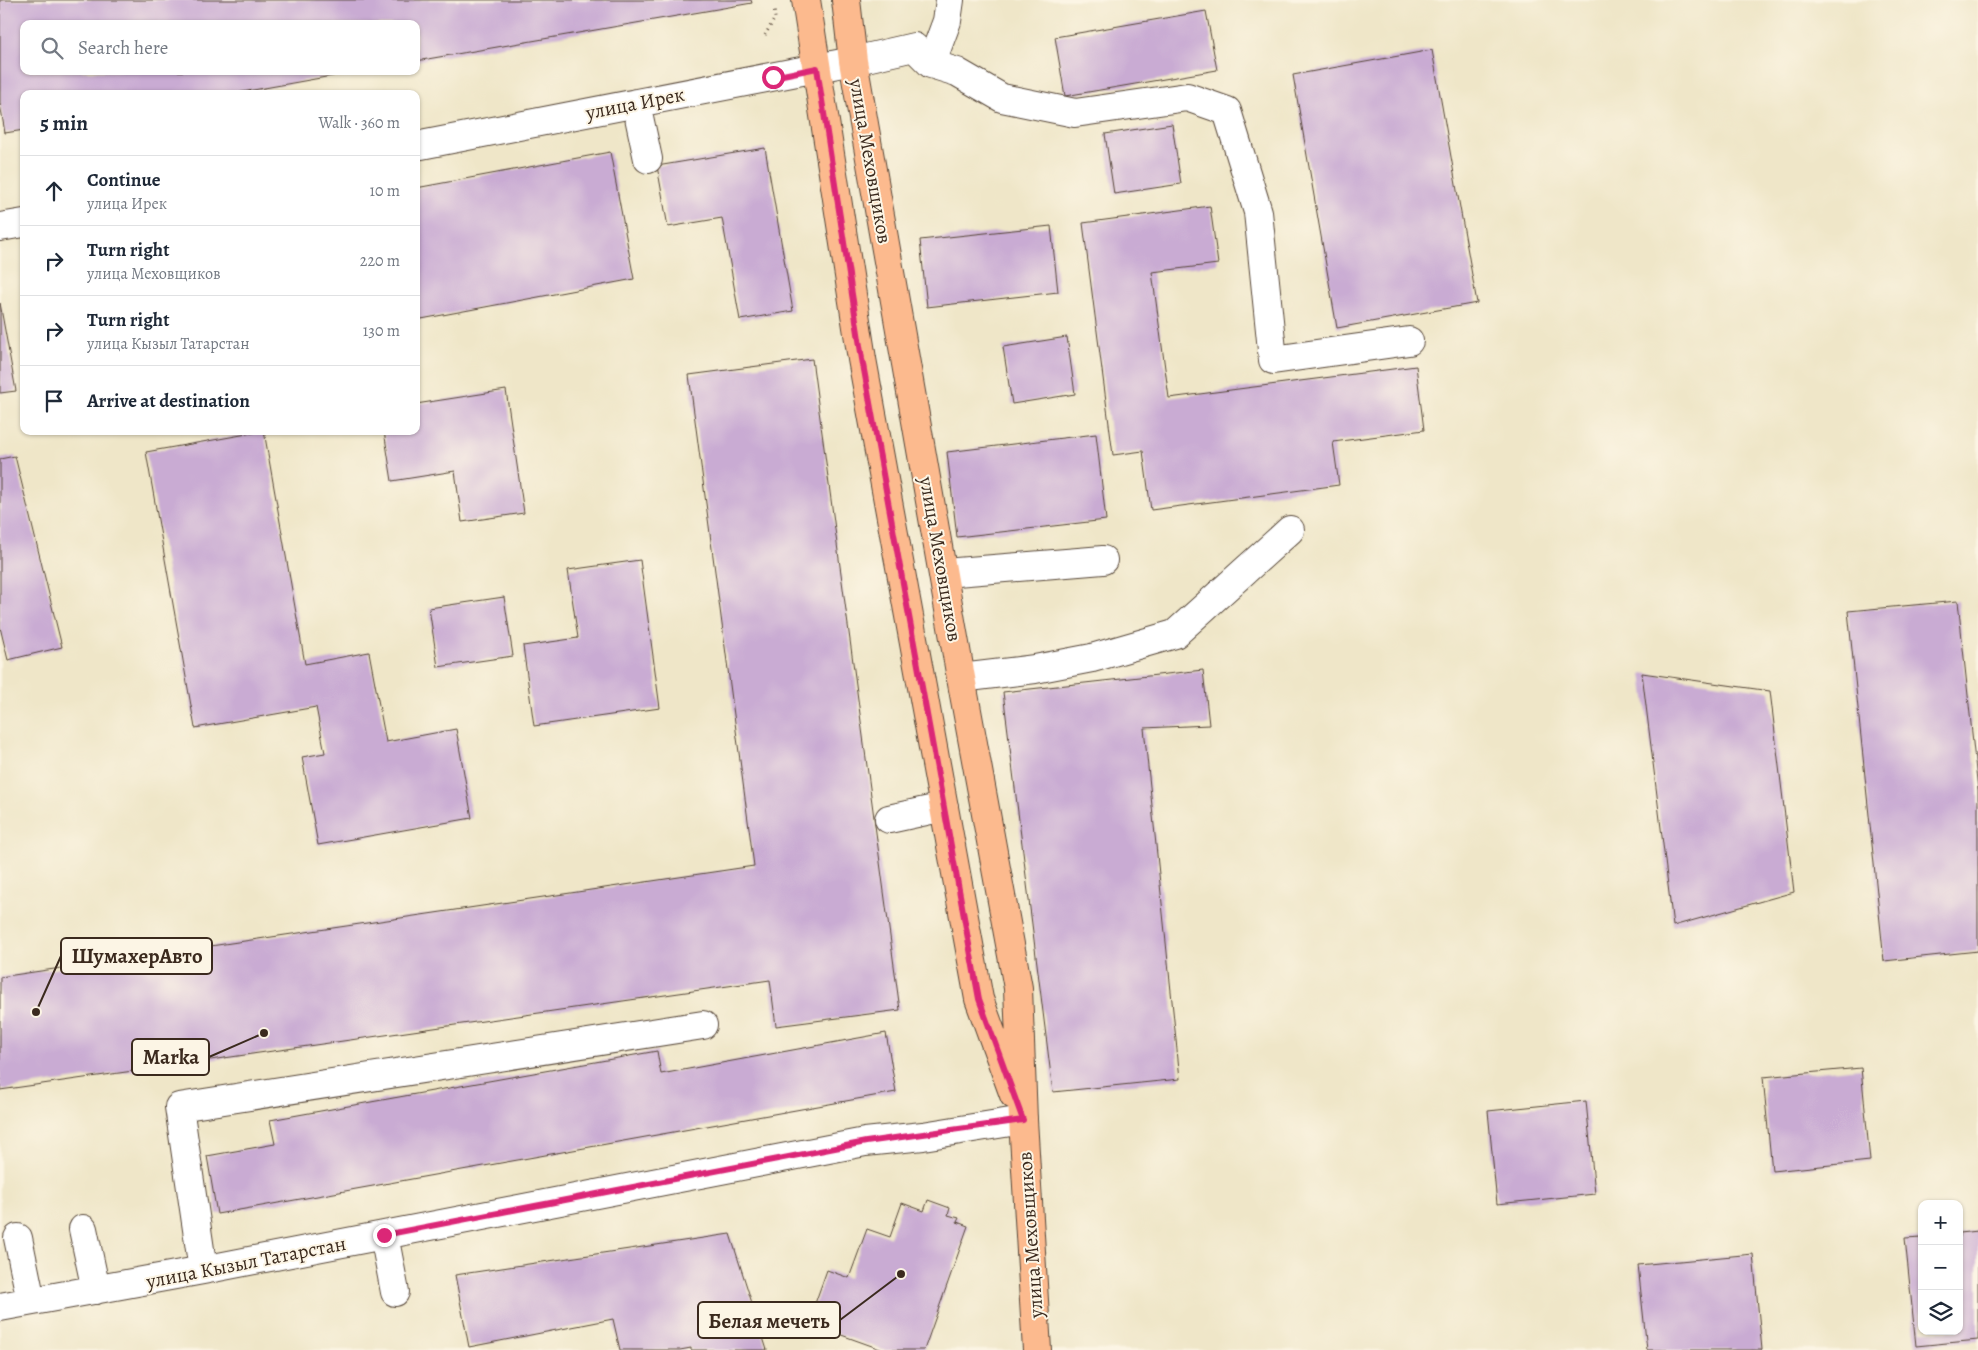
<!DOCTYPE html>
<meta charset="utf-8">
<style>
body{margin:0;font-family:Alegreya,serif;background:#f2f2f3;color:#1f2937}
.controls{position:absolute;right:15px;bottom:15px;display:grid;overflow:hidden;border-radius:10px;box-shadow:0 1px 4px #0004}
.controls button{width:45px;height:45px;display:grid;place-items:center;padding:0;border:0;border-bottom:1px solid #e0e1e3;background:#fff;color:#1f2937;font:25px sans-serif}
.stop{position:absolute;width:15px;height:15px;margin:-11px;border:4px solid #db2777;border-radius:50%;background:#fff}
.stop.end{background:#db2777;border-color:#fff;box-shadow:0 1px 5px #0008}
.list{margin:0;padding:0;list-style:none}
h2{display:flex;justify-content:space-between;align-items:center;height:65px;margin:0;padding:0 20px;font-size:21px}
h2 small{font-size:16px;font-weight:400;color:#747a83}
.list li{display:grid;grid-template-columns:32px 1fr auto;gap:15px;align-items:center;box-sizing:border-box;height:70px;padding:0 20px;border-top:1px solid #e0e1e3}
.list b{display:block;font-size:19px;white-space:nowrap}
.list p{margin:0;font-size:16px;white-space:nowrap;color:#747a83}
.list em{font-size:16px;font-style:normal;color:#747a83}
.icon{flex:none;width:28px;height:28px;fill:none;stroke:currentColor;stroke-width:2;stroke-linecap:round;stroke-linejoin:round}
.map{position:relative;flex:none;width:1978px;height:1350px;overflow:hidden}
.search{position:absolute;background:#fff;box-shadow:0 1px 4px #0004;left:20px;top:20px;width:400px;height:55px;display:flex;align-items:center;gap:12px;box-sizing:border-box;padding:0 18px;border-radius:10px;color:#747a83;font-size:19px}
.panel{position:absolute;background:#fff;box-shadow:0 1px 4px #0004;left:20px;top:90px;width:400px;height:345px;border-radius:10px}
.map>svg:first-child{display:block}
.building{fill:#c9abd3}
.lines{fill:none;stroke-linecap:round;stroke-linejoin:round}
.minor-casing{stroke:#564638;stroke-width:30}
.major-casing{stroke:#564638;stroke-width:30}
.path{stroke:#564638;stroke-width:3;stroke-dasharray:1 4;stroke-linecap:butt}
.minor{stroke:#fff;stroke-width:28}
.major{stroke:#fcba8e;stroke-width:28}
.route{stroke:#db2777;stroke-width:6}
.labels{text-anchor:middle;stroke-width:4;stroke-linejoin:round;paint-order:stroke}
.street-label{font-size:20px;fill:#3b2a1e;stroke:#fcf5e5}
.leader{fill:none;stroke:#3b2a1e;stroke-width:2}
.callout-dot{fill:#3b2a1e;stroke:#fcf5e5;stroke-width:2}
.callout{fill:#fcf5e5;stroke:#3b2a1e;stroke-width:2}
.callout-label{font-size:21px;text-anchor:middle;font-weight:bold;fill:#3b2a1e}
</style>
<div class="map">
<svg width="1978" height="1350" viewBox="0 0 1978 1350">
<rect width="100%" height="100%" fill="#fcf5e5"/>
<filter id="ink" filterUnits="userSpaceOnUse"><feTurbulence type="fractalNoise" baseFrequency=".02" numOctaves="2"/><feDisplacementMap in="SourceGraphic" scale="10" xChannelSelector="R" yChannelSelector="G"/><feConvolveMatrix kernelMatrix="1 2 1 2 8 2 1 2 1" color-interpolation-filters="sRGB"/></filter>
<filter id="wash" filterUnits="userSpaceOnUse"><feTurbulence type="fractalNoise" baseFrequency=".0096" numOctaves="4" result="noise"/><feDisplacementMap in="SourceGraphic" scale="20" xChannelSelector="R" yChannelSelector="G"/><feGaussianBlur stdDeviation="1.12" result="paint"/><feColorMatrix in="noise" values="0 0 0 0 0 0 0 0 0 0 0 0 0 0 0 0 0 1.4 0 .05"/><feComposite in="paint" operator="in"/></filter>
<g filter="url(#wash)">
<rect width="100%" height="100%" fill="#efe6c8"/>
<g id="blocks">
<path class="building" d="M 0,0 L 751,0 L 752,3 L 416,61 L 416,24 L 24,24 L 24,71 L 354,72 L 231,94 L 24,94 L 24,130 L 5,133 L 0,103 Z
M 1206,11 L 1217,70 L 1065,96 L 1055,37 Z
M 1432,50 L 1477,303 L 1337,328 L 1293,75 Z
M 1172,124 L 1181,184 L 1114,194 L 1105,134 Z
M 765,148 L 793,311 L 740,320 L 722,218 L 668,227 L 657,166 Z
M 610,152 L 634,279 L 416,320 L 416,188 Z
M 1210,206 L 1218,264 L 1152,272 L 1169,398 L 1416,366 L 1424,430 L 1333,442 L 1339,485 L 1151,510 L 1143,451 L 1113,455 L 1083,223 Z
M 1051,226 L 1058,292 L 927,307 L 920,240 Z
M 0,303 L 16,391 L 0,393 Z
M 1067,337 L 1075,394 L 1012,404 L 1003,347 Z
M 812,359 L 900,1010 L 776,1026 L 770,980 L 0,1090 L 0,977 L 754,866 L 689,375 Z
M 506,390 L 524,513 L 462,522 L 455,471 L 392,481 L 384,431 L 416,431 L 416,404 Z
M 264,431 L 305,664 L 369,652 L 386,742 L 456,729 L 472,818 L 318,845 L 302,757 L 325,753 L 316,707 L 195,728 L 146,452 Z
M 1096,434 L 1106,520 L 957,537 L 947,452 Z
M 15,456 L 62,647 L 8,660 L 0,627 L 0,459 Z
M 640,560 L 660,708 L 534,726 L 523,646 L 578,638 L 568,570 Z
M 504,597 L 513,656 L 438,667 L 429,608 Z
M 1958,601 L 1978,790 L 1978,951 L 1884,961 L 1848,611 Z
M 1203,670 L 1209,725 L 1144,728 L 1180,1079 L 1053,1092 L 1003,692 Z
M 1642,673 L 1770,691 L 1794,892 L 1673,926 Z
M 886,1033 L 896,1092 L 217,1214 L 207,1156 L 275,1144 L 270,1120 L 657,1051 L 661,1074 Z
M 1861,1068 L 1870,1161 L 1772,1171 L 1763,1077 Z
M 1586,1101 L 1595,1194 L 1497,1204 L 1488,1111 Z
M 928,1200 L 950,1208 L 948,1215 L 959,1218 L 957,1222 L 968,1226 L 924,1350 L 883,1350 L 808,1323 L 827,1270 L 849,1278 L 867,1229 L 890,1237 L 902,1203 L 924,1211 Z
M 1978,1231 L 1978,1340 L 1916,1346 L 1905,1238 L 1922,1237 L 1922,1331 L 1959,1331 L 1959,1233 Z
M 730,1234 L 767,1350 L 691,1350 L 691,1348 L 680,1350 L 620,1350 L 613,1319 L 469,1347 L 455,1275 Z
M 1753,1254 L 1762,1350 L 1647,1350 L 1638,1265 Z"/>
</g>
</g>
<g filter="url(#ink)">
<use href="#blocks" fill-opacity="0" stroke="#564638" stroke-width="1"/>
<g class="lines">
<defs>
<path id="minor" d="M 931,64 L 947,21 L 950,0
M 636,103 L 648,159
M 416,146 L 853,61 L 914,47 L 931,64 L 957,72 L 1002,98 L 1075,113 L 1187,97 L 1227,111 L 1258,212 L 1273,360 L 1409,341
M 0,227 L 24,223
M 944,573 L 1103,560
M 961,678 L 1035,669 L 1092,658 L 1175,634 L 1290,530
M 889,819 L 944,807
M 83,1229 L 96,1290
M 384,1235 L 395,1292
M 18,1238 L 31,1301
M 203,1270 L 179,1107 L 703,1025
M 0,1307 L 203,1270 L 865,1142 L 923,1136 L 1023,1120"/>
<path id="major" d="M 806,0 L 862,359 L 979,999 L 1014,1095
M 846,0 L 853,61 L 961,678 L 1018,988 L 1023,1120 L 1037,1350"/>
</defs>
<use href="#minor" class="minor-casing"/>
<use href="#major" class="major-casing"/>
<path class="path" d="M 765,35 L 775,18 L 774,8"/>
<use href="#minor" class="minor"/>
<use href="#major" class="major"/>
</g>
</g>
<g class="lines" filter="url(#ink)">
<path class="route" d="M 384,1235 L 866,1142 L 1023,1120 L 979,999 L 862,359 L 817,68 L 773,77"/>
</g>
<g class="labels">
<g class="street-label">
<text transform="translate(635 103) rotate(-11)" y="7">улица Ирек</text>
<text transform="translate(871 161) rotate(80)" y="7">улица Меховщиков</text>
<text transform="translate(941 559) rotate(80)" y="7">улица Меховщиков</text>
<text transform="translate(1030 1235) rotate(-94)" y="7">улица Меховщиков</text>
<text transform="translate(246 1262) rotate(-11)" y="7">улица Кызыл Татарстан</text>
</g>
</g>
<path class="leader" d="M36 1012L61 956M264 1033L209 1057M901 1274L840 1320"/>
<g class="callout-dot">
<circle cx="36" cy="1012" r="5"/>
<circle cx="264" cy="1033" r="5"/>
<circle cx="901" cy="1274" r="5"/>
</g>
<g class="callout">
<rect x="61" y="938" width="151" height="36" rx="5"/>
<rect x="132" y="1039" width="77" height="36" rx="5"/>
<rect x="698" y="1302" width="142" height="36" rx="5"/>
</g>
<g class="callout-label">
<text x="137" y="963">ШумахерАвто</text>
<text x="171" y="1064">Marka</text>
<text x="769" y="1328">Белая мечеть</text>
</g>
</svg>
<div class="controls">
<button>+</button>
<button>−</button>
<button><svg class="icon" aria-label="layers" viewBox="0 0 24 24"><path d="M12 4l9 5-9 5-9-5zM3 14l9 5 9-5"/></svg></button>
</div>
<div class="stop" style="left:773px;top:77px"></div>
<div class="stop end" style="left:384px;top:1235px"></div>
<div class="search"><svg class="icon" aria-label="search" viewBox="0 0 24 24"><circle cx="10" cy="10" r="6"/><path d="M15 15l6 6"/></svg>Search here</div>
<section class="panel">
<h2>5 min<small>Walk · 360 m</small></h2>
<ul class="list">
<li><svg class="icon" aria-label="ahead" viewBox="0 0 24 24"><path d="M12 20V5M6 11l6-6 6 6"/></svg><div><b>Continue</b><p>улица Ирек</p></div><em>10 m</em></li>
<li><svg class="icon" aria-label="right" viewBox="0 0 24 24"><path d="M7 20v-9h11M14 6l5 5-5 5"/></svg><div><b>Turn right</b><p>улица Меховщиков</p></div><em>220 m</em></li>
<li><svg class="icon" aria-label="right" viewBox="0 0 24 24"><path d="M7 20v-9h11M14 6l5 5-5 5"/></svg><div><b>Turn right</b><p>улица Кызыл Татарстан</p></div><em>130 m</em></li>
<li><svg class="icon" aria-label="arrive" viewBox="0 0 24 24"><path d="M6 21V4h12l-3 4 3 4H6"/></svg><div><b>Arrive at destination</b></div></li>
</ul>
</section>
</div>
